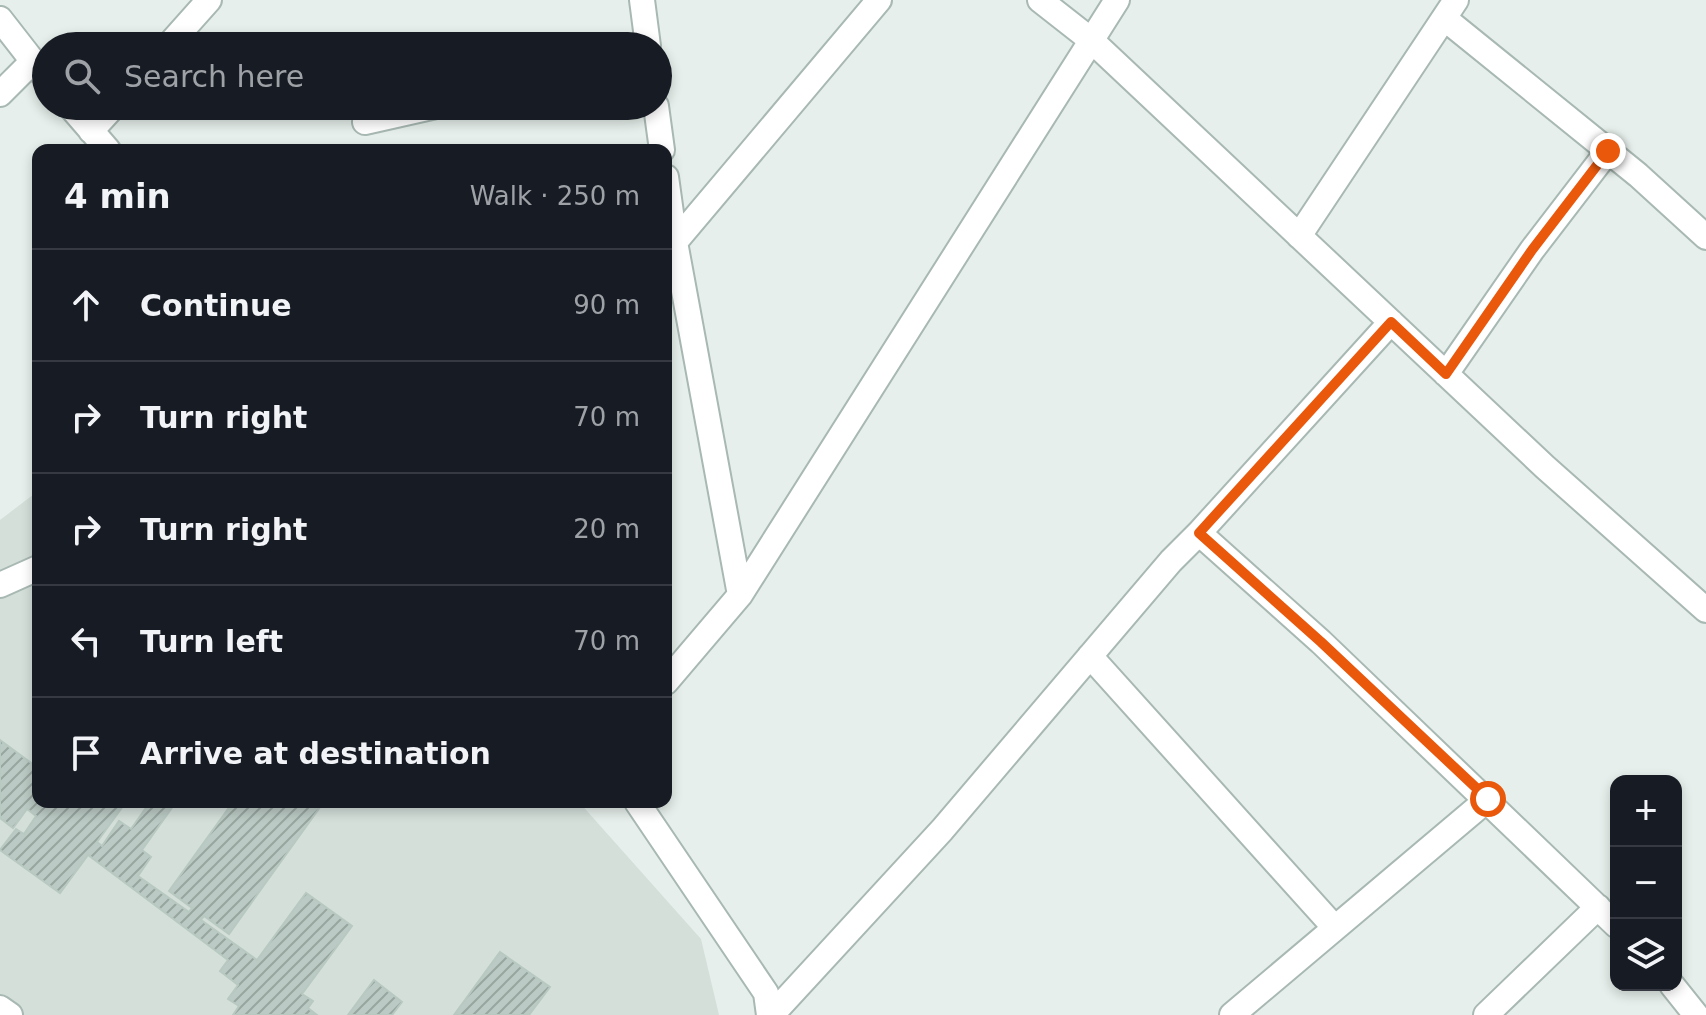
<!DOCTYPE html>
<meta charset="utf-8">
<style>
body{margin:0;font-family:"DejaVu Sans",sans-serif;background:#242831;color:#f1f3f6}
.controls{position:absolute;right:24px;bottom:24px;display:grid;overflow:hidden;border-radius:16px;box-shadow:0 4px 12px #0003}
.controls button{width:72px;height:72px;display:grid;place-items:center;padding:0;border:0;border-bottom:2px solid #363941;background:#171b24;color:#f1f3f6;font:40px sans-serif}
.stop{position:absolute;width:24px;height:24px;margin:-18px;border:6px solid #ea580c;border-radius:50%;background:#fff}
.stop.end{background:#ea580c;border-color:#fff;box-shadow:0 2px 8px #0008}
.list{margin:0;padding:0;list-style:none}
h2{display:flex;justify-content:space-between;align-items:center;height:104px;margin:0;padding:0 32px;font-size:34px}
h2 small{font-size:26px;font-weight:400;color:#9ea1a6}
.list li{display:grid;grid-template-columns:52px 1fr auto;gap:24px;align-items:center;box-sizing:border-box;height:112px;padding:0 32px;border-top:2px solid #363941}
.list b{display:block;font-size:30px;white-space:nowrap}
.list em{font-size:26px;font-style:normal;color:#9ea1a6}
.icon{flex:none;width:44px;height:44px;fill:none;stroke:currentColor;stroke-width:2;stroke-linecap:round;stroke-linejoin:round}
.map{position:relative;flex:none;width:1706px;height:1015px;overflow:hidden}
.search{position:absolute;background:#171b24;box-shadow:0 4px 12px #0003;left:32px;top:32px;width:640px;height:88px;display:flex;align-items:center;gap:20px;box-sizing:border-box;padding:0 28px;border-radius:44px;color:#9ea1a6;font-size:30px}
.panel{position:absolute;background:#171b24;box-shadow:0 4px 12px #0003;left:32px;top:144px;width:640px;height:664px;border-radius:16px}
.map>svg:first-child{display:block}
.built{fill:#d4dfda}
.building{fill:url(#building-hatch);stroke:#b8c9c2;stroke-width:2}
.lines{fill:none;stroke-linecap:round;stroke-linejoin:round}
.minor-casing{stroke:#a8b8b2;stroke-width:28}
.minor{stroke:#fff;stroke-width:24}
.route{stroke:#ea580c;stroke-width:10}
</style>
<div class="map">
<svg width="1706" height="1015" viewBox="0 0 1706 1015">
<defs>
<pattern id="building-hatch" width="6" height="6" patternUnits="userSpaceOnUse" patternTransform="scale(2)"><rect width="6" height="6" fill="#bbcac4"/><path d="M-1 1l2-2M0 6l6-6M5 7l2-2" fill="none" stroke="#98a6a0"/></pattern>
</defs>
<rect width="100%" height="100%" fill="#e6efeb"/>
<path class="built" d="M 38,491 L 38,802 L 579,802 L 701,939 L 719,1015 L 0,1015 L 0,520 Z"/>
<path class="building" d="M 0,740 L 38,768 L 38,794 L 35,799 L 38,802 L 45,805 L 47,802 L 126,802 L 97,842 L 102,846 L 119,821 L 131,829 L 150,802 L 176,802 L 142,850 L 151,857 L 138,876 L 189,912 L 192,908 L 169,891 L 233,802 L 323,803 L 229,934 L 204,916 L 201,920 L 257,960 L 306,893 L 352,926 L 302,994 L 313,1001 L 308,1008 L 317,1015 L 233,1015 L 239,1006 L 228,999 L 238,985 L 220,971 L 228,960 L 88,855 L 60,893 L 0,850 L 16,829 L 24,834 L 36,816 L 27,809 L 13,828 L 0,818 Z
M 500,952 L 550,987 L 529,1015 L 454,1015 Z
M 374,980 L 402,1002 L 392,1015 L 348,1015 Z"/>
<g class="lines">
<defs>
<path id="minor" d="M 642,0 L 648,46
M 1040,0 L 1091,40 L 1545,467 L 1706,610
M 1444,18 L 1638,175 L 1706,237
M 0,19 L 46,78
M 168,46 L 209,0
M 0,94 L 32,62
M 70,106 L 108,150
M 656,106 L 662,150
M 365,122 L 436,106
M 91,131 L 114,106
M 666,177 L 675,242 L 740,595
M 1299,236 L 1456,0
M 675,242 L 879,0
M 1391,322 L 1199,533 L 1321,642 L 1616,925
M 1446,374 L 1532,250 L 1608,151
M 0,585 L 38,568
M 1090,656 L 1335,928
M 666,682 L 740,595 L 1117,0
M 637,802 L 766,993 L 769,1015
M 1672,985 L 1696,1015
M 779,1007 L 942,830 L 1171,561 L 1199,533
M 0,1008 L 10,1015
M 1232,1015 L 1488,799
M 1486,1015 L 1598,907"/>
</defs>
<use href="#minor" class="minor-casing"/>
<use href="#minor" class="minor"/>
</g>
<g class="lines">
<path class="route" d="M 1488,799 L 1321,642 L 1199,533 L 1391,322 L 1446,374 L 1532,250 L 1608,151"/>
</g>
</svg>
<div class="controls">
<button>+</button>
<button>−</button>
<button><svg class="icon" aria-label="layers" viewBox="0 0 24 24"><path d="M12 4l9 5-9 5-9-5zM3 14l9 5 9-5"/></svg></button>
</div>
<div class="stop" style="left:1488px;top:799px"></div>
<div class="stop end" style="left:1608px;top:151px"></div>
<div class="search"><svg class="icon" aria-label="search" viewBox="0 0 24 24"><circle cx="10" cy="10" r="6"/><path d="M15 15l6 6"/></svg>Search here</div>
<section class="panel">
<h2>4 min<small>Walk · 250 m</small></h2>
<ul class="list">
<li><svg class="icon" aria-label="ahead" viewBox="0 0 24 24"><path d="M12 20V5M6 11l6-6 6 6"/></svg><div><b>Continue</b></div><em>90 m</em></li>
<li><svg class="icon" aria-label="right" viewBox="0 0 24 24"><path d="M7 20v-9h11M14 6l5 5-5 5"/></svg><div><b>Turn right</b></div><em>70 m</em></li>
<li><svg class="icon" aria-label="right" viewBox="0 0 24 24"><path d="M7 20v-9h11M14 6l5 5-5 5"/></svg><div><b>Turn right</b></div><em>20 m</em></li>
<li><svg class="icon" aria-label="left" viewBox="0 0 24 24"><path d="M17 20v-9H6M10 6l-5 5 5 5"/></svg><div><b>Turn left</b></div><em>70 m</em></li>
<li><svg class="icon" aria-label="arrive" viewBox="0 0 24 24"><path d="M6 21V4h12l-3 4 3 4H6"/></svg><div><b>Arrive at destination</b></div></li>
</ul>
</section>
</div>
